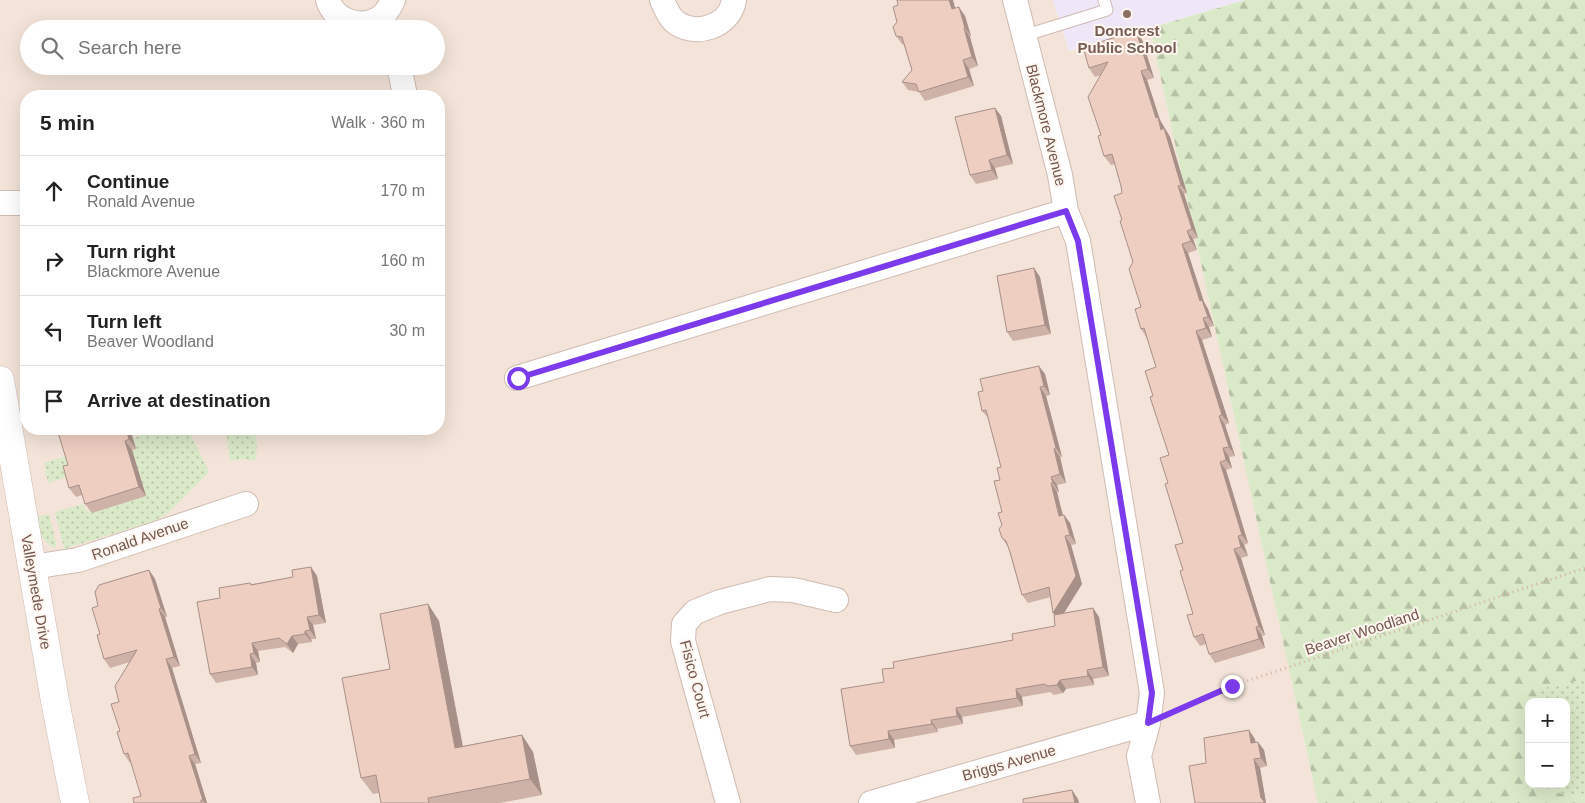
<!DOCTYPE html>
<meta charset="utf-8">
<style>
body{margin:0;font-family:Arial,sans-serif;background:#f6f6f6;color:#222}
.controls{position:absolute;right:15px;bottom:15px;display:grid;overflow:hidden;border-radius:10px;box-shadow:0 5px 20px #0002}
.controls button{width:45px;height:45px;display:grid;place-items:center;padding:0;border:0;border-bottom:1px solid #e0e0e0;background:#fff;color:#222;font:25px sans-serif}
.stop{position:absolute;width:15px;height:15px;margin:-11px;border:4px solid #7c3aed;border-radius:50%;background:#fff}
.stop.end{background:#7c3aed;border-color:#fff;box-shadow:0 1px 5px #0008}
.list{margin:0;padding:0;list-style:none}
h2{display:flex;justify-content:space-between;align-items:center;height:65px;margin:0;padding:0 20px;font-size:21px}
h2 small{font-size:16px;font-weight:400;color:#767676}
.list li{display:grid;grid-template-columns:32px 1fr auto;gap:15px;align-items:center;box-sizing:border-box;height:70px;padding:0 20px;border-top:1px solid #e0e0e0}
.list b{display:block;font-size:19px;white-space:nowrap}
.list p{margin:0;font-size:16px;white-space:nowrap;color:#767676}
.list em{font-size:16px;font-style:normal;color:#767676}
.icon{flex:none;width:28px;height:28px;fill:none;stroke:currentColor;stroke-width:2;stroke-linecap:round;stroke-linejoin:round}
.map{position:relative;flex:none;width:1585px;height:803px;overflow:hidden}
.search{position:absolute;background:#fff;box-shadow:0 5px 20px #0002;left:20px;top:20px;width:425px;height:55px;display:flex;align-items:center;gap:12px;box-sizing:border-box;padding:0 18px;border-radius:28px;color:#767676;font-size:19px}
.panel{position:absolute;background:#fff;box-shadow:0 5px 20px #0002;left:20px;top:90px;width:425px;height:345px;border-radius:20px}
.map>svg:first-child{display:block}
.residential{fill:#f3e3d8;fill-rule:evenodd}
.education{fill:#efe6f8}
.grass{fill:url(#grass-dots)}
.forest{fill:url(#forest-firs)}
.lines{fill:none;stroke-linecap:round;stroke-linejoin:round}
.service-casing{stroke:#cfbbb2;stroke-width:13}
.minor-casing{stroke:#cfbbb2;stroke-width:26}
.tertiary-casing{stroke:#cfbbb2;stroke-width:29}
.path{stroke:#d5b1a5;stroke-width:3;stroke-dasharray:1 4;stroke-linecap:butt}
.service{stroke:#fff;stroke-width:11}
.minor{stroke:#fff;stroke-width:24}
.tertiary{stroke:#fff;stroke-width:28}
.wall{fill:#ceb1a7}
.shaded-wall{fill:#a79088}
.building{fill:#efcec2;stroke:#a79088}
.route{stroke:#7c3aed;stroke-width:6}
.education-dot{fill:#8d6e63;stroke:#fef6f0;stroke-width:2}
.labels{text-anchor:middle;stroke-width:4;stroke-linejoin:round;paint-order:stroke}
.education-label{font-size:15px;font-weight:bold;fill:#785e54;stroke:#fef6f0}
.street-label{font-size:15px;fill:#75564e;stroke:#fef6f0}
</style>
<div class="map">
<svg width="1585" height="803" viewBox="0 0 1585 803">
<defs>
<pattern id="grass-dots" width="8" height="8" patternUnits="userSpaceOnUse" patternTransform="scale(1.25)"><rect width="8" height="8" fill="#dae9c8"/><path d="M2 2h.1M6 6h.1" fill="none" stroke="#b5c0a5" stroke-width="1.8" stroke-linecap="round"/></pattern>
<pattern id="forest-firs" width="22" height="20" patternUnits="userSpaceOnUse" patternTransform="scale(1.25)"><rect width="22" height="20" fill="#dae9c8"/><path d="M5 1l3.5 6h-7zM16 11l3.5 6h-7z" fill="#b5c0a5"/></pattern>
</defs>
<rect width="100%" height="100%" fill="#fbf2e9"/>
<path class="residential" d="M 0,0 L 1053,0 L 1069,51 L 1150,28 L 1318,803 L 0,803 ZM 29,29 L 436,29 L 436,66 L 29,66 ZM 26,96 L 439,96 L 439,429 L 26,429 Z"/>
<path class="education" d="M 1053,0 L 1245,0 L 1069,51 Z"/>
<path class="grass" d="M 147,429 L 188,429 L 209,472 L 166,515 L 154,521 L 64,549 L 55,512 L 83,504 L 87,512 L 92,510 L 97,467 L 48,483 L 44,463 L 69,455 L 85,465 L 136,449 L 133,438 L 148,433 Z
M 226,429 L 250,429 L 250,432 L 256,436 L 257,448 L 255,461 L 243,459 L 230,461 Z
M 49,514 L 56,543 L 56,548 C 41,543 40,531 37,517 Z
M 1585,679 L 1585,798 L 1523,786 L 1529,752 L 1529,784 L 1566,784 L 1566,702 L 1537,702 L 1539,689 Z"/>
<path class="forest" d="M 1245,0 L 1585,0 L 1585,679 L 1540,689 L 1537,702 L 1529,702 L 1529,752 L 1523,786 L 1585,798 L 1585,803 L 1318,803 L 1150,28 Z"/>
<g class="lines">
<defs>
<path id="service" d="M 1023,36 L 1107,10 L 1104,0"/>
<path id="minor" d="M 328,0 C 334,21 360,29 378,19 C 385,15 390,7 393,0
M 662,0 C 665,7 668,15 674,21 C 694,38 730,27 734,0
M 1015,0 L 1060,175 L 1066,211 L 1078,241 L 1152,693 L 1148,723 L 1139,756 L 1148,803
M 398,66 L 401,75 L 405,96
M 0,203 L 26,203
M 517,378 L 1066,211
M 32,567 L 78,560 L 246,504
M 728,803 L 683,641 L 684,624 L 695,612 L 720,602 L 770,589 L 793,590 L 836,600
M 871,803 L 1148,723"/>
<path id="tertiary" d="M 0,380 L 55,701 L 75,803"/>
</defs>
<use href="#service" class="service-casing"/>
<use href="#minor" class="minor-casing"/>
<use href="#tertiary" class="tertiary-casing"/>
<path class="path" d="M 1173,711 L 1232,686 L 1585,568"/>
<use href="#service" class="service"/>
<use href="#minor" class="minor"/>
<use href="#tertiary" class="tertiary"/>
</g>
<path class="wall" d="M 955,8 L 965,16 L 971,36 L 970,37 L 978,66 L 969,69 L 974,86 L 925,101 L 919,92 L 908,90 L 902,82 L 912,70 L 904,45 L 902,44 L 896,36 Z
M 1136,31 L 1142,40 L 1154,78 L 1147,80 L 1160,120 L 1170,137 L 1187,193 L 1184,194 L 1198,238 L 1193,239 L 1197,250 L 1188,253 L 1204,302 L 1208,309 L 1214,326 L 1209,327 L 1212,337 L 1202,340 L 1229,423 L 1225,425 L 1235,456 L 1229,457 L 1232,468 L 1226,470 L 1248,543 L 1244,545 L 1248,556 L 1241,558 L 1265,635 L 1262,636 L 1265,648 L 1215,663 L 1209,654 L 1206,644 L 1200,646 L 1194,637 L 1193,614 L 1183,570 L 1183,543 L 1168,483 L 1169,455 L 1153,396 L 1156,367 L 1147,338 L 1141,329 L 1141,307 L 1133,262 L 1122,220 L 1122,193 L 1121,186 L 1115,164 L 1111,165 L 1104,156 L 1101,135 L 1101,75 L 1095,77 L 1089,68 Z
M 995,108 L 1001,116 L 1013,164 L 995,168 L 998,179 L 976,184 L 970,175 Z
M 1034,268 L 1040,277 L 1051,334 L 1013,341 L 1007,332 Z
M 1045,374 L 1050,395 L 1046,396 L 1062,457 L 1060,457 L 1066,483 L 1057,485 L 1059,492 L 1057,492 L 1063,515 L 1064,515 L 1070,523 L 1076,544 L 1071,545 L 1082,584 L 1064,613 L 1093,608 L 1099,617 L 1109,676 L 1093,679 L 1094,685 L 1066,689 L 1063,693 L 1054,695 L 1050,692 L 1022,697 L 1023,706 L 962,717 L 963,724 L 937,729 L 938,732 L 894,740 L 895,748 L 856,755 L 850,746 L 884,682 L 894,668 L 1013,640 L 1055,626 L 1055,615 L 1051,597 L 1028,603 L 1022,595 L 1008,547 L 1002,538 L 1002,512 L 1000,480 L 1001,467 L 989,419 L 982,411 Z
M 130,429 L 136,449 L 132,450 L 146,496 L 92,513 L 85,504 L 82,495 L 76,497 L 69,488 L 68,465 Z
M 191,429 L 211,429 L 193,432 Z
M 311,567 L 317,576 L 326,623 L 313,625 L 316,639 L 311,639 L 312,642 L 298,644 L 293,653 L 285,647 L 258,651 L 260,662 L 256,663 L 258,675 L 216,683 L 210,674 L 220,598 L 250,583 L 252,584 L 293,577 Z
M 149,570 L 155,579 L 167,617 L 165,617 L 180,666 L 172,668 L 201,763 L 195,764 L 207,803 L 134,803 L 141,796 L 131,762 L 130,763 L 124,754 L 120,731 L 119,702 L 130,662 L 110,668 L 104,659 L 100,634 L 98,606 Z
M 428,604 L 439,621 L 463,746 L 522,735 L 533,752 L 542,795 L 500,803 L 381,803 L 379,793 L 373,794 L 361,778 L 390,669 Z
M 1255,739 L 1255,742 L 1264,750 L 1267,766 L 1260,768 L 1266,803 L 1195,803 L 1206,763 Z"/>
<path class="shaded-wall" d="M 949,0 L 953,0 L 958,18 L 952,9 Z
M 959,7 L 965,16 L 971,36 L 965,28 Z
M 964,28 L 970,37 L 978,66 L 972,57 Z
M 1136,31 L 1142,40 L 1154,78 L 1148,69 Z
M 963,60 L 969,69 L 974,86 L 968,77 Z
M 1141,71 L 1147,80 L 1160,120 L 1170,137 L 1187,193 L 1181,185 L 1161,130 L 1156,118 Z
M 995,108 L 1001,116 L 1013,164 L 1007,155 Z
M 989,160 L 995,168 L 998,179 L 992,170 Z
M 1178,186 L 1184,194 L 1198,238 L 1192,229 Z
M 1187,231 L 1193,239 L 1197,250 L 1191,241 Z
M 1182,244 L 1188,253 L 1204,302 L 1208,309 L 1214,326 L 1208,317 L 1200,301 Z
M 1034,268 L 1040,277 L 1051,334 L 1045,325 Z
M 1203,318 L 1209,327 L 1212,337 L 1206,328 Z
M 1196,331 L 1202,340 L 1229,423 L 1222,415 Z
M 1039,366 L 1045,374 L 1050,395 L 1044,386 Z
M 1040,387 L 1046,396 L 1062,457 L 1056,448 Z
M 1219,416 L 1225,425 L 1235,456 L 1229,447 Z
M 126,429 L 130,429 L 136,449 L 129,439 Z
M 125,441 L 132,450 L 146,496 L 139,487 Z
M 1223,448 L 1229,457 L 1232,468 L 1226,460 Z
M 1054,449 L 1060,457 L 1066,483 L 1060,474 Z
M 1220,462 L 1226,470 L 1248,543 L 1242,535 Z
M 1051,477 L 1057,485 L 1059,492 L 1053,483 Z
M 1051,483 L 1057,492 L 1065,525 L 1059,516 Z
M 1064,515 L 1070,523 L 1076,544 L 1070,535 Z
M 1065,536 L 1071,545 L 1082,584 L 1059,621 L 1053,613 Z
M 1238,536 L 1244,545 L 1248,556 L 1241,547 Z
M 1234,549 L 1241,558 L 1265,635 L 1259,626 Z
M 311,567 L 317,576 L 326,623 L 319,615 Z
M 149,570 L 155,579 L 167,617 L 161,608 Z
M 428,604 L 439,621 L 466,764 L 455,748 Z
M 1093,608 L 1099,617 L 1109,676 L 1103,667 Z
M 159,609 L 165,617 L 180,666 L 174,657 Z
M 307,617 L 313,625 L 316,639 L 310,630 Z
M 1256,627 L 1262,636 L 1265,648 L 1259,639 Z
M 305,631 L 311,639 L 312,642 L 305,634 Z
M 292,636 L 298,644 L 293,653 L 287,644 Z
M 252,643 L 258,651 L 260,662 L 254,653 Z
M 250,654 L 256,663 L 258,675 L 252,667 Z
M 166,659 L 172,668 L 201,763 L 195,754 Z
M 1087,670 L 1093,679 L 1094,685 L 1088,676 Z
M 1060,680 L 1066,689 L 1063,693 L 1057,685 Z
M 1016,689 L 1022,697 L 1023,706 L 1017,698 Z
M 956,708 L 962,717 L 963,724 L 957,716 Z
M 931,720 L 937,729 L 938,732 L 932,724 Z
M 1249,730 L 1255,739 L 1257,751 L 1251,743 Z
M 888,731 L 894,740 L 895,748 L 889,739 Z
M 522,735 L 533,752 L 542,795 L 530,779 Z
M 1258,742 L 1264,750 L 1267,766 L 1261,758 Z
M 189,756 L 195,764 L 207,803 L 205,803 L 203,800 Z
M 1254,759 L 1260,768 L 1266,803 L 1264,803 L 1261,798 Z
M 1072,790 L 1078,799 L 1079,803 L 1075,803 Z"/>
<path class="building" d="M 897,0 L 949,0 L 952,9 L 959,7 L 965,28 L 964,28 L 972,57 L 963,60 L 968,77 L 919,92 L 916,84 L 902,82 L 912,70 L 902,37 L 896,36 L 893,27 L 897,22 L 893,7 L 898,5 Z
M 1136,31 L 1148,69 L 1141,71 L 1156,118 L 1158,117 L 1161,130 L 1164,128 L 1181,185 L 1178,186 L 1192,229 L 1187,231 L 1191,241 L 1182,244 L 1200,301 L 1202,300 L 1208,317 L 1203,318 L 1206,328 L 1196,331 L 1222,415 L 1219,416 L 1229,447 L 1223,448 L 1226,460 L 1220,462 L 1242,535 L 1238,536 L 1241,547 L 1234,549 L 1259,626 L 1256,627 L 1259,639 L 1209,654 L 1203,634 L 1194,637 L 1187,615 L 1193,614 L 1180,571 L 1183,570 L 1175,545 L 1183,543 L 1165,484 L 1168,483 L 1160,458 L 1169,455 L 1150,397 L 1153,396 L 1145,371 L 1156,367 L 1144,328 L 1141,329 L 1135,309 L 1141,307 L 1129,269 L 1133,262 L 1120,221 L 1122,220 L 1114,196 L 1122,193 L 1121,186 L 1112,154 L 1104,156 L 1098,136 L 1101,135 L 1088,97 L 1108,62 L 1089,68 L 1083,47 Z
M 995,108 L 1007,155 L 989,160 L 992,170 L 970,175 L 955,117 Z
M 1034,268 L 1045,325 L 1007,332 L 997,276 Z
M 1039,366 L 1044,386 L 1040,387 L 1056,448 L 1054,449 L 1060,474 L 1051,477 L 1053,483 L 1051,483 L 1059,516 L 1064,515 L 1070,535 L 1065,536 L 1076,576 L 1053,613 L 1049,587 L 1022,595 L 1010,552 L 1006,541 L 1002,538 L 999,529 L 1002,525 L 998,513 L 1002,512 L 994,481 L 1000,480 L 997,468 L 1001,467 L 986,410 L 982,411 L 978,392 L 983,391 L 980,379 Z
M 57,429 L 126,429 L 129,439 L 125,441 L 139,487 L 85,504 L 79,485 L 69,488 L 63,466 L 68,465 Z
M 311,567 L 319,615 L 307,617 L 310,630 L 305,631 L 305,634 L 292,636 L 287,644 L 279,638 L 252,643 L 254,653 L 250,654 L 252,667 L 210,674 L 197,602 L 220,598 L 219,588 L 250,583 L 251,585 L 293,577 L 292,570 Z
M 149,570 L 161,608 L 159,609 L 174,657 L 166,659 L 195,754 L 189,756 L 203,800 L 201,800 L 201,803 L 134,803 L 133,798 L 141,796 L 128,753 L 124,754 L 117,732 L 120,731 L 111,704 L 119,702 L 115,686 L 137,650 L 104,659 L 97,635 L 100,634 L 92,608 L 98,606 L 95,592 L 99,585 Z
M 428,604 L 455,748 L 522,735 L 530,779 L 428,798 L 429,803 L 381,803 L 376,775 L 361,778 L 342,678 L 390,669 L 380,614 Z
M 1093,608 L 1103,667 L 1087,670 L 1088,676 L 1060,680 L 1057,685 L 1048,686 L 1044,684 L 1016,689 L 1017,698 L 956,708 L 957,716 L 931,720 L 932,724 L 888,731 L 889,739 L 850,746 L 841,689 L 884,682 L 882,669 L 894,668 L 893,662 L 1013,640 L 1012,634 L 1055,626 L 1054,615 Z
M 1249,730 L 1251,743 L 1258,742 L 1261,758 L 1254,759 L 1261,798 L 1264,801 L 1264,803 L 1195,803 L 1189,766 L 1206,763 L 1204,738 Z
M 1072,790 L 1075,803 L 1023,803 L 1023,799 Z"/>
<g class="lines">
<path class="route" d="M 518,378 L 1066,211 L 1078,241 L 1152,693 L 1148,723 L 1232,686"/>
</g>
<circle class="education-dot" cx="1127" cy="14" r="5"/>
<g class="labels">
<g class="education-label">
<text x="1127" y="36">Doncrest<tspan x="1127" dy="17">Public School</tspan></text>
</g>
<g class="street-label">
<text transform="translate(1046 125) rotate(76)" y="5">Blackmore Avenue</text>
<text transform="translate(140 539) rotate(-19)" y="5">Ronald Avenue</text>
<text transform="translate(36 592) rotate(80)" y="5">Valleymede Drive</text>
<text transform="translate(1362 632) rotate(-18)" y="5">Beaver Woodland</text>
<text transform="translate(695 679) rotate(75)" y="5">Fisico Court</text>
<text transform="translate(1009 763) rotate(-16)" y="5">Briggs Avenue</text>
</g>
</g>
</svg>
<div class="controls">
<button>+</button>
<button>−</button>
</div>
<div class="stop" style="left:518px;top:378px"></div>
<div class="stop end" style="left:1232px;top:686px"></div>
<div class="search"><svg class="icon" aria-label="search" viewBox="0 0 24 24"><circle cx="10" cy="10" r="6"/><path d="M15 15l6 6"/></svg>Search here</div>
<section class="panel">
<h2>5 min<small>Walk · 360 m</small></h2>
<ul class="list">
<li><svg class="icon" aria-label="ahead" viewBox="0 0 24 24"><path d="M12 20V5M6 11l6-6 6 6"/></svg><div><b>Continue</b><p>Ronald Avenue</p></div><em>170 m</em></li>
<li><svg class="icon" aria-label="right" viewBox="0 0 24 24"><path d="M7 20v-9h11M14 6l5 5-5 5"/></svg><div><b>Turn right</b><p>Blackmore Avenue</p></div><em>160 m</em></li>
<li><svg class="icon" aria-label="left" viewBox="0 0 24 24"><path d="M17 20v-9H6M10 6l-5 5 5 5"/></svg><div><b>Turn left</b><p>Beaver Woodland</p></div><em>30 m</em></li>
<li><svg class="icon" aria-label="arrive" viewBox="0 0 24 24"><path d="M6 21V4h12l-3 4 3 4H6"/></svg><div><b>Arrive at destination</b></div></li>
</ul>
</section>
</div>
